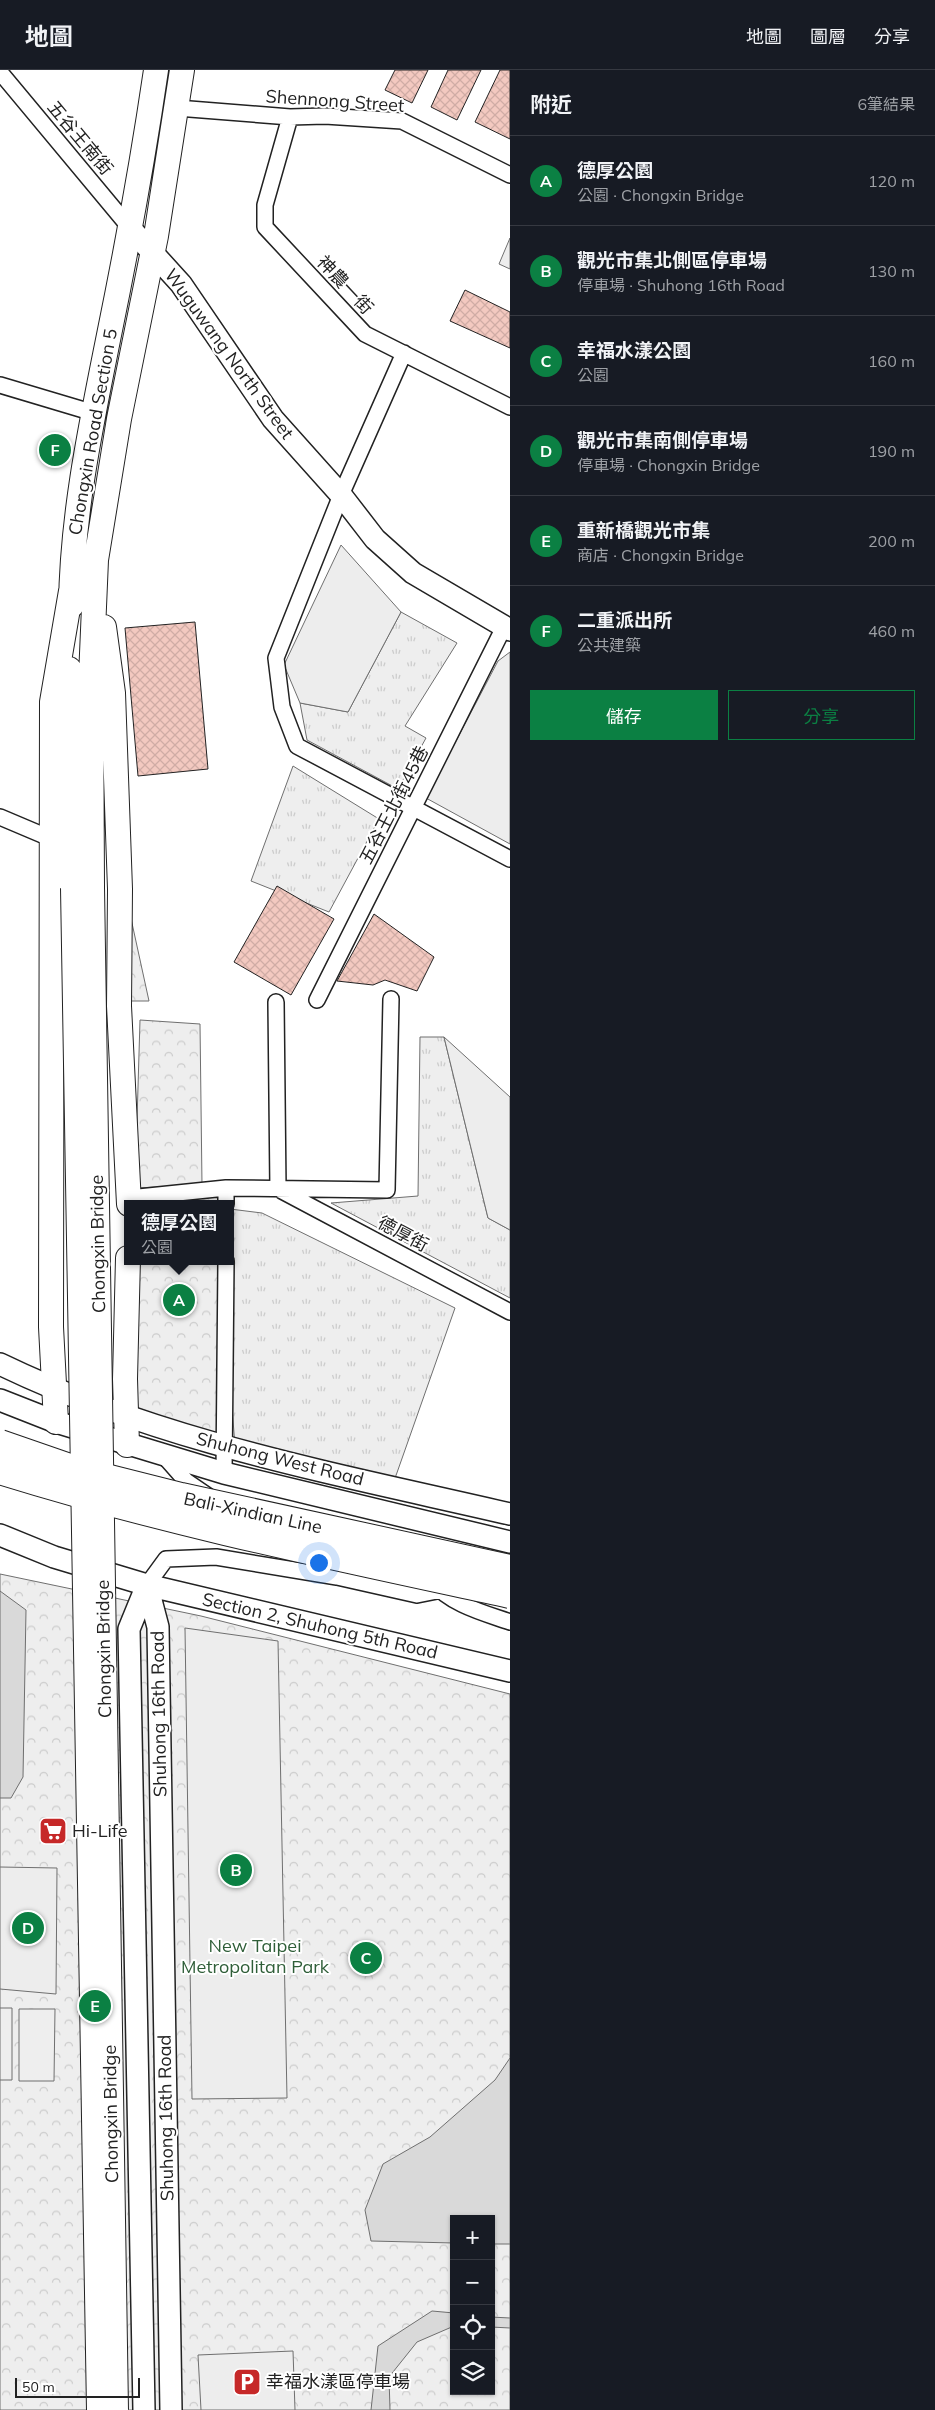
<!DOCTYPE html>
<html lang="zh-TW">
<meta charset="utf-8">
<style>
body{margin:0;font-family:Mulish,"Noto Sans TC",sans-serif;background:#242831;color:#f1f3f6}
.controls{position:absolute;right:15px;bottom:15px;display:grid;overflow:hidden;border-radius:0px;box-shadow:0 1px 4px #0004}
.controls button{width:45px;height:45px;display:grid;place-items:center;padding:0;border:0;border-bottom:1px solid #363941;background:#171b24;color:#f1f3f6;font:25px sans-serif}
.scale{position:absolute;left:15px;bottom:12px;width:125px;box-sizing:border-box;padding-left:5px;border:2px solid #222;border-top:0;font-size:14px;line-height:18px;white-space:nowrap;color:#222;-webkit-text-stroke:4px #fff;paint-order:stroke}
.you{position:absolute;left:318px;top:1492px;width:18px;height:18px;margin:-12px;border:4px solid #fff;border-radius:50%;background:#1a73e8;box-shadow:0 0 0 8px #1a73e833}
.badge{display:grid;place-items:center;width:32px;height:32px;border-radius:50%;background:#0b8043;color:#fff;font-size:16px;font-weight:700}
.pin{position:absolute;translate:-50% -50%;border:2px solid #fff;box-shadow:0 1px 5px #0006}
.popup{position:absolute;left:124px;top:1130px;width:110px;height:65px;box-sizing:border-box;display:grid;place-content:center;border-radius:0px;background:#171b24;filter:drop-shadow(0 1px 4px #0005);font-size:16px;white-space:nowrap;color:#9ea1a6}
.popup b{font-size:19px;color:#f1f3f6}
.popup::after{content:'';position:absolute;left:50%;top:100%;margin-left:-10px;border:10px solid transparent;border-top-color:#171b24}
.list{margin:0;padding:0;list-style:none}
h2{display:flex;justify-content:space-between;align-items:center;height:65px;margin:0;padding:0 20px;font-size:21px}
h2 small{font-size:16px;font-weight:400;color:#9ea1a6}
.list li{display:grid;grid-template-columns:32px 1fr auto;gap:15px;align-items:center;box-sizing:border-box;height:90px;padding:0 20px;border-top:1px solid #363941}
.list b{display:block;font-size:19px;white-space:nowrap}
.list p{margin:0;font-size:16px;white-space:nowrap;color:#9ea1a6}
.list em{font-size:16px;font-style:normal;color:#9ea1a6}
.actions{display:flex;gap:10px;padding:15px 20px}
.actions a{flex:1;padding:11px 0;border:1px solid #0b8043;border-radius:0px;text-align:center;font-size:18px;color:#0b8043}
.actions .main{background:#0b8043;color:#fff}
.icon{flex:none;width:28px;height:28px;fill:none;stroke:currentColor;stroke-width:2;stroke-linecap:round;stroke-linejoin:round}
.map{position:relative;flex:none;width:510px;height:2340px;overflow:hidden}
header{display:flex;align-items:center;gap:30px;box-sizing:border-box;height:70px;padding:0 25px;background:#171b24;border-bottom:1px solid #363941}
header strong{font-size:24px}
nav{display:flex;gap:28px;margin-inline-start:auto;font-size:18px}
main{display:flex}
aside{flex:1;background:#171b24}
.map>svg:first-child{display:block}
.grass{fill:url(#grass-tufts);stroke:#6f6f6f}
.forest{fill:url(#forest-crowns);stroke:#6f6f6f;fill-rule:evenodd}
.garden{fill:#eee;stroke:#6f6f6f}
.parking{fill:#ededed;stroke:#6f6f6f}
.water{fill:#d9d9d9;stroke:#6f6f6f}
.building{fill:url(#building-cross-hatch);stroke:#222}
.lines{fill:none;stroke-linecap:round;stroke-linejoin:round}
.street-casing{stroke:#222;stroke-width:18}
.secondary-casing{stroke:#222;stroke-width:24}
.primary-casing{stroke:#222;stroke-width:26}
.street{stroke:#fff;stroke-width:15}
.secondary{stroke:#fff;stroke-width:21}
.primary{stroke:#fff;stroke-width:24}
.primary-bridge-casing{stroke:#222;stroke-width:26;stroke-linecap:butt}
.highway-bridge-casing{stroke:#222;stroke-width:30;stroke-linecap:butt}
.primary-bridge{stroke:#fff;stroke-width:24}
.highway-bridge{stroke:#fff;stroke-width:28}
.labels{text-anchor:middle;stroke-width:4;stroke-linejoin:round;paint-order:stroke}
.street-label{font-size:18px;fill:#222;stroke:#fff}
.poi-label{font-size:18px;fill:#222;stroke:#fff;text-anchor:start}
.park-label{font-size:18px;fill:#2f5e38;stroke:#fff}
</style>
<header>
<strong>地圖</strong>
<nav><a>地圖</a><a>圖層</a><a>分享</a></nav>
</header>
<main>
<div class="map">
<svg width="510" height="2340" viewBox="0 0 510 2340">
<defs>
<pattern id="grass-tufts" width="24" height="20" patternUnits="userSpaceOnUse" patternTransform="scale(1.25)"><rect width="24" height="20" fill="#eee"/><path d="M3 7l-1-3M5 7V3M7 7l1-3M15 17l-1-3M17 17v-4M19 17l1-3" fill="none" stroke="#ccc"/></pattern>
<pattern id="forest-crowns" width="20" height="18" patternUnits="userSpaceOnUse" patternTransform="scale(1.25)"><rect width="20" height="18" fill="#eee"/><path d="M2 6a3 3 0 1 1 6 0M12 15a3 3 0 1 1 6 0" fill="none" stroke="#ccc"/></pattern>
<pattern id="building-cross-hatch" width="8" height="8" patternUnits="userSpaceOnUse" patternTransform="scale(1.25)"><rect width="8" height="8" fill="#f3c9c0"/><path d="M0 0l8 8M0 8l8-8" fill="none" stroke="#d0aca5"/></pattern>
</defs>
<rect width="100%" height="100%" fill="#fff"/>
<path class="grass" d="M 401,542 L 457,573 L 405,656 L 426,668 L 398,719 L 307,670 L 300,633 L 348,642 Z
M 293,696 L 379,749 L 329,842 L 251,811 Z
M 420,967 L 444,967 L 488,1148 L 510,1160 L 510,1228 L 331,1133 L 418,1126 Z
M 230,1139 L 262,1143 L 455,1238 L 393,1414 L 235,1375 L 220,1191 L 230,1191 Z"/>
<path class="forest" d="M 130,844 L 149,931 L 131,931 Z
M 140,950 L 200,954 L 202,1115 L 135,1118 Z
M 226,1126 L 226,1134 L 131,1134 L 131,1131 Z
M 132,1191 L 226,1191 L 225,1389 L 139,1355 L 134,1329 Z
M 0,1504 L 201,1546 L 510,1624 L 510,2340 L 0,2340 ZM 454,2149 L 491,2149 L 491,2321 L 454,2321 Z"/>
<path class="garden" d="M 12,1938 L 12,2010 L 0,2010 L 0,1938 Z
M 19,1939 L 55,1939 L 54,2011 L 19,2011 Z"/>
<path class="parking" d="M 510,168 L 510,199 L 499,194 Z
M 341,475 L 401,542 L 348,642 L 300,633 L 284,595 Z
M 510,582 L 510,774 L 426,728 L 498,591 Z
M 444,967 L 510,1027 L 510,1160 L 488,1148 Z
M 185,1558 L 278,1571 L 287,2028 L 192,2029 Z
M 0,1797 L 57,1798 L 56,1924 L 0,1919 Z
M 293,2281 L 295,2340 L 201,2340 L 198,2285 Z"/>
<path class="water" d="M 0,1521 L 26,1540 L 23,1707 L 11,1728 L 0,1728 Z
M 510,1988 L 510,2174 L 491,2174 L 491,2149 L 454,2149 L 454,2173 L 371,2171 L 365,2140 L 383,2094 L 430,2067 L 495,2010 Z
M 432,2241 L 454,2243 L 454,2256 L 417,2272 L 389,2307 L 390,2340 L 371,2340 L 378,2276 Z
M 491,2247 L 510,2248 L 510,2258 L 491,2257 Z"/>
<path class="building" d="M 395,0 L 428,0 L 412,33 L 385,20 Z
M 448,0 L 481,0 L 457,50 L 431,37 Z
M 500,0 L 510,0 L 510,69 L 475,52 Z
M 465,220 L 510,242 L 510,278 L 450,251 Z
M 195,552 L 208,699 L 138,706 L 125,558 Z
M 277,816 L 334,849 L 291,925 L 234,892 Z
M 374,844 L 434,887 L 417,921 L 385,910 L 373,915 L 337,911 Z"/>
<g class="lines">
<defs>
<path id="street" d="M 0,2 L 130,158
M 177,38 L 290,47 L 325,46 L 402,51 L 510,105
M 290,47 L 265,135 L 265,157 L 365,264 L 510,337
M 404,283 L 341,425 L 276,588 L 282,637 L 297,676 L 510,789
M 0,315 L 94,343
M 0,747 L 52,769
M 317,930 L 504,557
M 276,932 L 278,1119
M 282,1121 L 510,1242
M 129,1128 L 226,1118 L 387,1120 L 391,929
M 226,1134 L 226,1118
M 164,1386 L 186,1411 L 208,1426
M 224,1403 L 226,1191
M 431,1511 C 452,1535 481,1542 510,1552
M 147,1515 L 166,1489 L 216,1487 L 337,1507 L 417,1525 L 447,1519"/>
<path id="secondary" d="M 130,158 L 181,214 L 273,349 L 341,425 L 375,469 L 413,503 L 510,560
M 0,1294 C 161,1372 337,1404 510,1444
M 0,1330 L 56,1352 L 224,1403 L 510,1472
M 0,1465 L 54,1487 L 147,1515 L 510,1601
M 147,1515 L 158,1557 L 171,2340
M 144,2340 L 129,1559 L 147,1515"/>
<path id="primary" d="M 71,536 C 72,444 91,355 109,265 C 127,177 143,89 156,0
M 104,557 L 113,623 L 120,819 L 119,936 L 129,1134
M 69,599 L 73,818
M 92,817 L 91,607 L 96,490 L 119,349 L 156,166 L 182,0
M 56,1352 L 51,1257 L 52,632 L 71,521
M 127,1375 L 125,1309 L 128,1188"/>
</defs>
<use href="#street" class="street-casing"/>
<use href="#secondary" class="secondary-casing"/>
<use href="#primary" class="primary-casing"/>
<use href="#street" class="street"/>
<use href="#secondary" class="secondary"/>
<use href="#primary" class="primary"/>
<defs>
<path id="primary-bridge" d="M 92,817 L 116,2340
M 73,818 L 99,2340"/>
<path id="highway-bridge" d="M 0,1374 L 78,1401 L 181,1427 L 510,1499
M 0,1400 C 167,1452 339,1487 510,1524"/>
</defs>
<use href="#primary-bridge" class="primary-bridge-casing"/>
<use href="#highway-bridge" class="highway-bridge-casing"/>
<use href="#primary-bridge" class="primary-bridge"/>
<use href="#highway-bridge" class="highway-bridge"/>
</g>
<defs>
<symbol id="supermarket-square" viewBox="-11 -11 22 22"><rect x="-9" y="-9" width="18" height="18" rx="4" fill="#c62828" stroke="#fff"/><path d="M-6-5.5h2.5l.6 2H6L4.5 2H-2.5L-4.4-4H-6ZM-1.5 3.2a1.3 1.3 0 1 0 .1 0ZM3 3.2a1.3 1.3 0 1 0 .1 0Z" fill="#fff"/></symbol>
<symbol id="parking-square" viewBox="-11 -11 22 22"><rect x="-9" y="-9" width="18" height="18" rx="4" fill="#c62828" stroke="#fff"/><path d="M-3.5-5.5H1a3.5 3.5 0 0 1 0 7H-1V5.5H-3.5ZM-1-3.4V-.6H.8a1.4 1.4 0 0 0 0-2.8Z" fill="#fff"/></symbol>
</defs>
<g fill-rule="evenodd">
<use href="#supermarket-square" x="37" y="1745" width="32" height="32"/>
<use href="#parking-square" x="231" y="2296" width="32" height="32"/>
</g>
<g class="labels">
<g class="street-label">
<text transform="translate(335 31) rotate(4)" y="6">Shennong Street</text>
<text transform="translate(80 68) rotate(50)" y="6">五谷王南街</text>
<text transform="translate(345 215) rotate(47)" y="6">神農一街</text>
<text transform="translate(229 284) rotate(54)" y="6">Wuguwang North Street</text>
<text transform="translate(93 362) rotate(-80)" y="6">Chongxin Road Section 5</text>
<text transform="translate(394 735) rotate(-63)" y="6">五谷王北街45巷</text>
<text transform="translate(403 1164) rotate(28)" y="6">德厚街</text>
<text transform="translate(98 1174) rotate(-91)" y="6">Chongxin Bridge</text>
<text transform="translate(280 1389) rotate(14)" y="6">Shuhong West Road</text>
<text transform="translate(253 1443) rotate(12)" y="6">Bali-Xindian Line</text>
<text transform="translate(320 1556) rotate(13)" y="6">Section 2, Shuhong 5th Road</text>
<text transform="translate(104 1579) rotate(-91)" y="6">Chongxin Bridge</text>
<text transform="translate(159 1644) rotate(-91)" y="6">Shuhong 16th Road</text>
<text transform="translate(111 2044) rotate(-91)" y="6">Chongxin Bridge</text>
<text transform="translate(166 2048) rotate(-91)" y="6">Shuhong 16th Road</text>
</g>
<g class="poi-label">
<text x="72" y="1767">Hi-Life</text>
<text x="266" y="2318">幸福水漾區停車場</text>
</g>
<g class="park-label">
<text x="255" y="1882">New Taipei<tspan x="255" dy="21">Metropolitan Park</tspan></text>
</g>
</g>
</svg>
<div class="controls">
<button>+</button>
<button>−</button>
<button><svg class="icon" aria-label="locate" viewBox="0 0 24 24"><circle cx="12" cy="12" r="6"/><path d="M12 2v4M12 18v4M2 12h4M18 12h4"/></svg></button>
<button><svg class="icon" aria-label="layers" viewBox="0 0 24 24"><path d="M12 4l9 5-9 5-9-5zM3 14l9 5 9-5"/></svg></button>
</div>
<div class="scale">50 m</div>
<div class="you"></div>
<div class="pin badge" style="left:179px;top:1230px">A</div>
<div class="popup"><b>德厚公園</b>公園</div>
<div class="pin badge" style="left:236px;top:1800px">B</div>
<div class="pin badge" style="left:366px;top:1888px">C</div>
<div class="pin badge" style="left:28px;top:1858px">D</div>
<div class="pin badge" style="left:95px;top:1936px">E</div>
<div class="pin badge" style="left:55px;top:380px">F</div>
</div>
<aside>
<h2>附近<small>6筆結果</small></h2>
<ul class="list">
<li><span class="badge">A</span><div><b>德厚公園</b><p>公園 · Chongxin Bridge</p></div><em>120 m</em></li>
<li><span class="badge">B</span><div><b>觀光市集北側區停車場</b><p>停車場 · Shuhong 16th Road</p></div><em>130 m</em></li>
<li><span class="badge">C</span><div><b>幸福水漾公園</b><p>公園</p></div><em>160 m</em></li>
<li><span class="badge">D</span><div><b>觀光市集南側停車場</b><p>停車場 · Chongxin Bridge</p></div><em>190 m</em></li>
<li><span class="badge">E</span><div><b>重新橋觀光市集</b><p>商店 · Chongxin Bridge</p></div><em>200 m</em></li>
<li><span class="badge">F</span><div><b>二重派出所</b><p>公共建築</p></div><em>460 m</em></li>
</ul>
<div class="actions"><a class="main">儲存</a><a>分享</a></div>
</aside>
</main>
